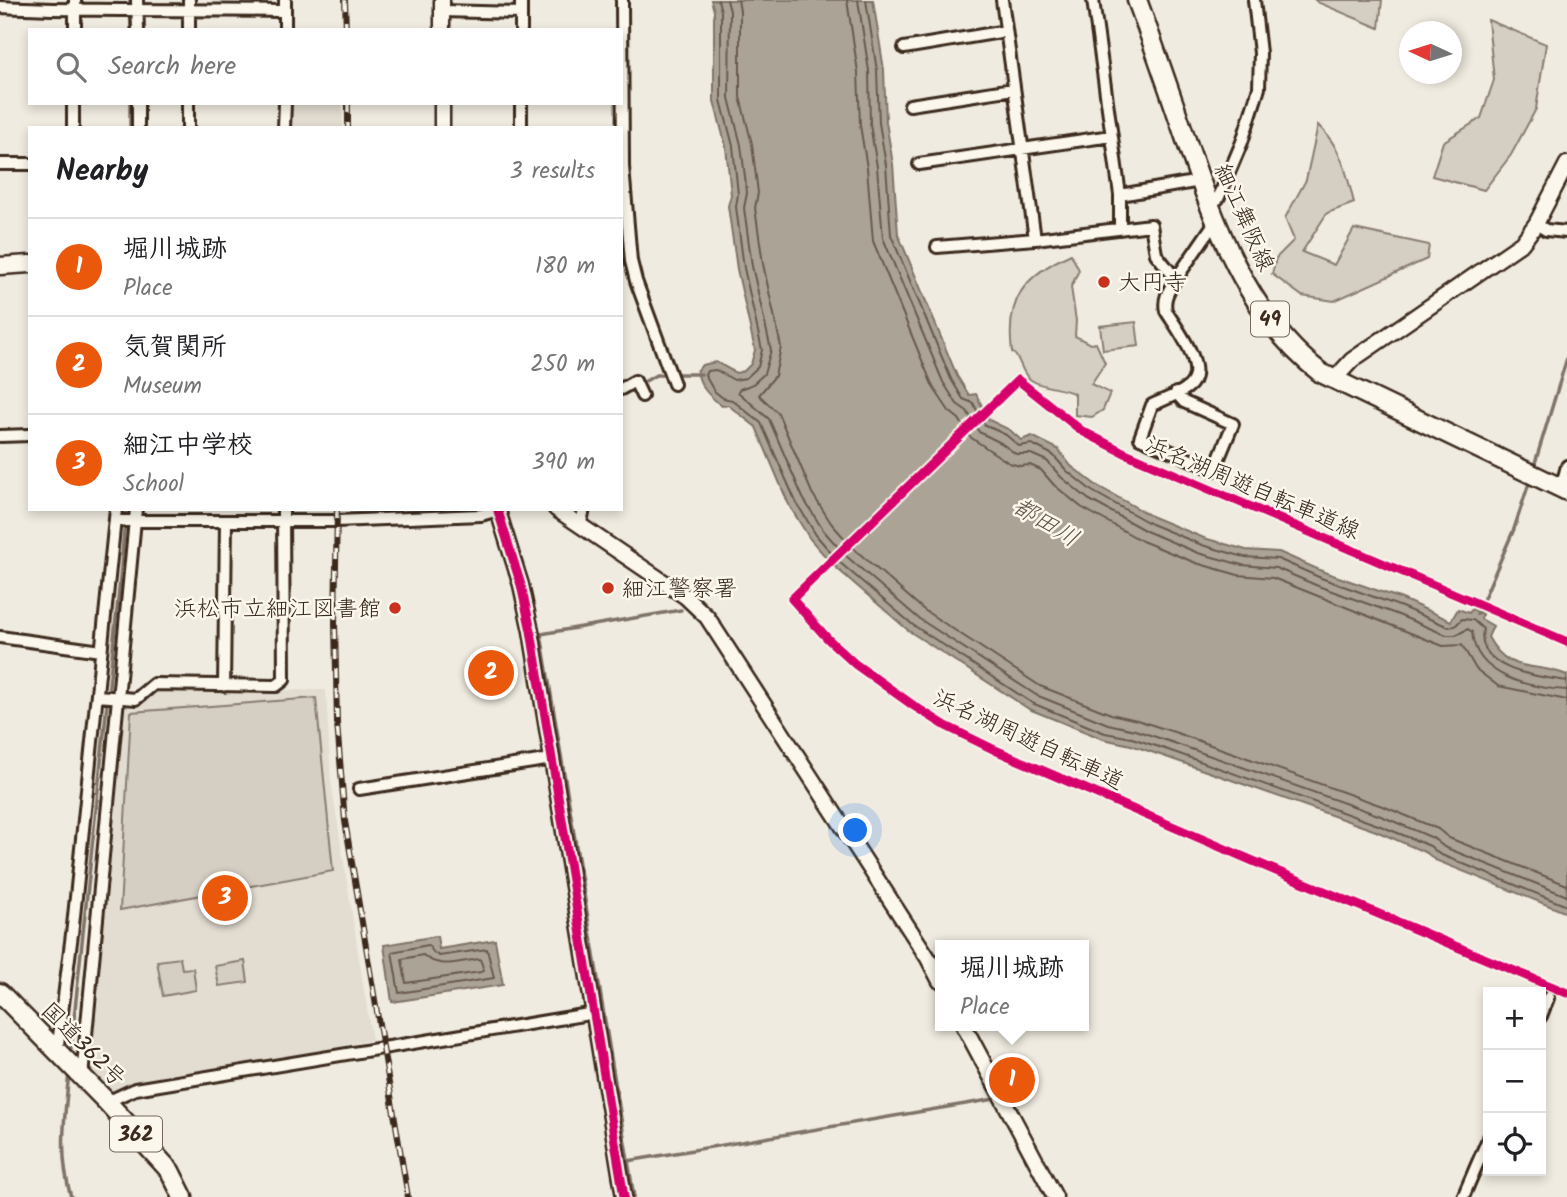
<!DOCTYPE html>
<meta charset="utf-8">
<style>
body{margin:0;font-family:Kalam,"Klee One",sans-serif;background:#f6f6f6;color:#202124}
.controls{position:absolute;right:21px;bottom:21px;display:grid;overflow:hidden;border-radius:0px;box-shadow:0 4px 10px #0003}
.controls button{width:63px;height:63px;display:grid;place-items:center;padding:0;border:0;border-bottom:2px solid #e0e0e0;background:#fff;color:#202124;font:35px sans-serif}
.compass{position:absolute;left:1399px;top:21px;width:63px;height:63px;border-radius:50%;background:#fff;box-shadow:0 4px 10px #0003;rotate:274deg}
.you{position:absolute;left:856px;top:831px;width:24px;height:24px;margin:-18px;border:5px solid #fff;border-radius:50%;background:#1a73e8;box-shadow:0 0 0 10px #1a73e833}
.badge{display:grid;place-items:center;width:46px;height:46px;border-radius:50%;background:#ea580c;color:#fff;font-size:23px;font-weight:700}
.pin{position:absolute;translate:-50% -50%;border:4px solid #fff;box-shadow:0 2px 7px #0006}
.popup{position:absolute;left:935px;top:940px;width:154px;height:91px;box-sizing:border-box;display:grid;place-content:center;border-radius:0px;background:#fff;filter:drop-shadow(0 2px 5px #0005);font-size:23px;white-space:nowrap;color:#757577}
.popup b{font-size:26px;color:#202124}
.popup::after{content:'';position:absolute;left:50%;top:100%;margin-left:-14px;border:14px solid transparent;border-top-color:#fff}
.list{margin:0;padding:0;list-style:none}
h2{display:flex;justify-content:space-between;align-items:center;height:91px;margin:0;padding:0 28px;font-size:30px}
h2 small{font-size:23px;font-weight:400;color:#757577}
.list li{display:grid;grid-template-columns:46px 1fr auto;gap:21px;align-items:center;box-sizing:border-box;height:98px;padding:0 28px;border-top:2px solid #e0e0e0}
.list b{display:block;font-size:26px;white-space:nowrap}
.list p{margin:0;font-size:23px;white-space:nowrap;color:#757577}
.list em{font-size:23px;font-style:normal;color:#757577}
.icon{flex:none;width:38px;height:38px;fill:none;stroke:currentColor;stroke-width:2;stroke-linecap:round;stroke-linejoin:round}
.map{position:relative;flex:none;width:1567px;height:1197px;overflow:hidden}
.search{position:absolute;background:#fff;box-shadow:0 4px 10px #0003;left:28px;top:28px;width:595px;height:77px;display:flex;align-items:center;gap:18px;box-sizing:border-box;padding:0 24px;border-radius:0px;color:#757577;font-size:26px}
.panel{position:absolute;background:#fff;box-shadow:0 4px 10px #0003;left:28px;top:126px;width:595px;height:385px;border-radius:0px}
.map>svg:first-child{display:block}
.built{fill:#e2dcd1}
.green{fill:#d5cec3;stroke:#887c70;stroke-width:2}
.water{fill:#aca397;stroke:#7f7367;stroke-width:2}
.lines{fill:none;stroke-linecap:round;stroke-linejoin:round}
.shore{stroke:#685a4e;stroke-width:2}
.stream{stroke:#7f7367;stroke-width:3.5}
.minor-casing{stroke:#3b2a1e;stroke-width:16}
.tertiary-casing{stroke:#3b2a1e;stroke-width:19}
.secondary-casing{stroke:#3b2a1e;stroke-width:21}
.primary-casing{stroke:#3b2a1e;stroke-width:23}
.trunk-casing{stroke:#3b2a1e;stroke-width:23}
.minor{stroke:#fbf7ec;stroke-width:10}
.tertiary{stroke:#fbf7ec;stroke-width:14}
.secondary{stroke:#fbf7ec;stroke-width:16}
.primary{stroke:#fbf7ec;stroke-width:18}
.trunk{stroke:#fbf7ec;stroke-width:18}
.rail-casing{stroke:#3b2a1e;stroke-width:6}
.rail{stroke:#fbf7ec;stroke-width:3.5;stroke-dasharray:10;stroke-linecap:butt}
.cycleway-casing{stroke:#fbf7ec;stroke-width:13}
.cycleway{stroke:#d6006c;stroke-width:9}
.poi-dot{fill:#c8321e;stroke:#fbf7ec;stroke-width:2.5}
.labels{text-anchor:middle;stroke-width:5;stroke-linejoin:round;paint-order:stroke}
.shield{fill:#fbf7ec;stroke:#75685c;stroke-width:2}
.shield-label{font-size:21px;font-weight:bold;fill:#3b2a1e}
.street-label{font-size:23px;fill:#3b2a1e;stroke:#fbf7ec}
.poi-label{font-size:23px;fill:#3b2a1e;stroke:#fbf7ec;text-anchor:start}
.water-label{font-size:24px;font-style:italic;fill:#635448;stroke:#fbf7ec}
</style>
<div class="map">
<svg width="1567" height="1197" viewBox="0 0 1567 1197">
<rect width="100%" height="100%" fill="#f0ebe0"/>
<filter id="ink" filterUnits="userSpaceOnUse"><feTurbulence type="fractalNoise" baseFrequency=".0143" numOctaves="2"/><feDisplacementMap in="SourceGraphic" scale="14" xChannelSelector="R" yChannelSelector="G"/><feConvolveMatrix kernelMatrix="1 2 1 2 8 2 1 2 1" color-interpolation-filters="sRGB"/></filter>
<g filter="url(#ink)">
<path class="built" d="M 287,103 L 342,103 L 343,128 L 286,128 Z
M 326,690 L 331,781 L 372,1040 L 109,1092 L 85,1068 L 122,707 L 135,708 L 156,691 Z"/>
<path class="green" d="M 1315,0 L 1382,0 L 1379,28 L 1317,2 Z
M 1488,20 L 1546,44 L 1536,109 L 1511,155 L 1484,190 L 1432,176 L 1443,142 L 1481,118 L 1494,80 Z
M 1318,125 C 1341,147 1347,173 1354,203 L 1327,213 L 1302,252 L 1334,265 L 1354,229 L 1429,245 L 1427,259 L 1334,301 L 1302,296 L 1272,274 L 1276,258 L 1294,240 L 1285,218 L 1306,180 Z
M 1071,254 L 1079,270 L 1071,287 L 1076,321 L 1075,336 L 1090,344 L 1096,343 L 1105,363 L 1091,384 L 1110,393 L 1103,410 L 1092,417 L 1075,415 L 1075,394 C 1062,387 1045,389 1031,380 C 1020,373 1022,359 1012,352 C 1005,298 1025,275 1071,254 Z
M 1136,322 L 1139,346 L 1103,350 L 1100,326 Z
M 316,698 L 333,871 L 120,910 L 131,712 Z
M 180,958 L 182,969 L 193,968 L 196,990 L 163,996 L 157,961 Z
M 245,961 L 248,982 L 219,986 L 215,966 Z"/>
<path class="water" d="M 711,0 L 873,0 L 884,70 L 886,122 L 893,164 L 898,234 L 957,376 L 969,395 L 976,394 L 989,420 L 1010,430 L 1021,440 L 1032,436 L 1058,449 L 1071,466 L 1096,485 L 1153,517 L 1204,538 L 1246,550 L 1279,552 L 1324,572 L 1402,599 L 1451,621 L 1458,609 L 1469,613 L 1472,609 L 1482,614 L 1481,619 L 1493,626 L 1488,637 C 1509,676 1533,661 1567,675 L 1567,913 L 1435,860 L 1427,853 L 1376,831 L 1169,758 L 1131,745 L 1103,739 L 1029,709 L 909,631 L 833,565 L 810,539 L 789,505 L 756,427 L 728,405 L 722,406 C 709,396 700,387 697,371 L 702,365 L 716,362 L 736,373 L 744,371 L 751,364 L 755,350 L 737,269 L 728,206 L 731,195 L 726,147 L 714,101 L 714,11 Z
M 437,936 L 439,949 L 495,940 L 503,985 L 392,1002 L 384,945 Z"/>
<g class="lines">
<path class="shore" d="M 718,0 L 721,11 L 721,100 L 733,146 L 738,194 L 736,207 L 744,268 L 762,350 L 758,367 L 746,378 L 734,380 L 716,370 L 707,371 L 705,375 L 714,391 L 723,398 L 732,400 L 761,423 L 796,502 L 816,535 L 838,561 L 913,625 L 1032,703 L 1105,733 L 1132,738 L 1171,751 L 1378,825 L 1430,846 L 1439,854 L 1567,906
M 727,0 L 730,11 L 729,98 L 741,145 L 747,193 L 744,208 L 752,266 L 771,350 L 764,374 L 753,384 L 740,389 L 738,392 L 769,419 L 803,498 L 823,530 L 845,555 L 918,618 L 1036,695 L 1108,724 L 1135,730 L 1174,743 L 1381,816 L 1433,838 L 1444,847 L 1567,896
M 738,0 L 740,11 L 740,97 L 752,144 L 758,193 L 755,208 L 763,264 L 781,347 L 775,376 L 759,395 L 778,413 L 812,493 L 831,523 L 852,547 L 924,610 L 1040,686 L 1111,714 L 1137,720 L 1177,733 L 1385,807 L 1438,829 L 1449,838 L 1567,885
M 847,0 L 858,72 L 860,125 L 867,168 L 873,241 L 933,387 L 949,411 L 959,419 L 970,437 L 1009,463 L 1020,466 L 1030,465 L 1041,470 L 1054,485 L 1081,507 L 1142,541 L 1196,563 L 1238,575 L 1273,578 L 1443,646 L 1462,645 L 1476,669 L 1498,686 L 1567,700
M 858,0 L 869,71 L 870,124 L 877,167 L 883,238 L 943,382 L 957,404 L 967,411 L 979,432 L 1001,443 L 1016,454 L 1031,454 L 1047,461 L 1061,477 L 1088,499 L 1146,531 L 1198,553 L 1242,565 L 1276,568 L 1318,586 L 1396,614 L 1446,635 L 1456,635 L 1468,629 L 1472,632 C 1475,677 1531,688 1567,690
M 866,0 L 877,71 L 879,123 L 886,165 L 891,235 L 951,379 L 963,399 L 973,403 L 985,425 L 1006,435 L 1019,446 L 1032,444 L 1053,455 L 1067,471 L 1092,491 L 1151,524 L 1202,545 L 1244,557 L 1278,559 L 1321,578 L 1399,606 L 1449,627 L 1455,626 L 1462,619 L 1473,620 L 1483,629 C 1475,670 1538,677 1567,681
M 428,945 L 434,953 L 439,956 L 487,949 L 494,978 L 399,993 L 392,952 Z
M 423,955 C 440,970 459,961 480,959 L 484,970 L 481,972 L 406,983 L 402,959 Z"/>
<path class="stream" d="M 130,0 L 131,30
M 130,103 L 130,128
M 674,374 L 701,374
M 621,395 L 656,375 L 666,375
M 1535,463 L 1567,358
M 1477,614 L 1514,529 L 1529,483
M 70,1057 L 119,590 L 126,509
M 69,1072 C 65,1117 58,1153 71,1197
M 628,1161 L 995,1099 L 997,1102
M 634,1197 L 541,634 L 681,610"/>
<defs>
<path id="minor" d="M 137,0 L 138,30
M 622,0 L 623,167 L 631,261 L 636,281 L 674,384
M 1002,0 L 1035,239
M 1093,0 L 1120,195 L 1120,229
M 0,7 C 95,12 190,9 285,11
M 442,11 L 521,13
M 75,30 L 75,0
M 189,30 L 189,0
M 285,30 L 285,0
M 521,30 L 521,0
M 904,48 L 1006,31
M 138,103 L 138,128
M 910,105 L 1013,89
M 73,128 L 73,103
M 188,128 L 188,103
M 284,128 L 285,103
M 521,128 L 521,103
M 0,164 L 30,164
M 919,164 L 1111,136
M 1120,195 L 1200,181
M 1207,204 L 1218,199 L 1242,142 L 1259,88 L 1260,53 L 1254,0
M 1536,224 L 1546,230 L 1567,232
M 937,247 L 1035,239 L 1151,225 L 1156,254 L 1176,279 L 1215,222
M 1176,279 C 1169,290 1163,298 1166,311 C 1177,329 1211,371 1187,388 C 1177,395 1163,400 1152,405 L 1140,438 L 1214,470 L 1233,424 L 1184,402 L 1176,393
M 621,389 L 635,381 L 642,396
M 0,436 L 30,435
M 1561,488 L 1567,466
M 116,521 L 336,521 L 481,515 L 501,509
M 580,526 L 584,509
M 0,637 L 101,651
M 224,686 L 226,522
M 97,696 L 136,699 L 154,684 L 276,686 L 284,680 L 283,509
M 359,789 L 552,759
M 1541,1016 L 1548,998
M 57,1052 L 73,926 L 116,509
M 82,1077 L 136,509
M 107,1102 L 135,1089 L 595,1013
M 1463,1197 L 1488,1139"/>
<path id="tertiary" d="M 442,30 L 442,0
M 442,128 L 442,103
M 1336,381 L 1340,373 L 1352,360 L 1522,243 L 1536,224 L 1567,164
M 556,509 L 686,597 L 707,617 L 928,958 L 940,981
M 498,511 L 521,585 L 531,631 L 624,1197
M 964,1026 L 1055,1197"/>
<path id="secondary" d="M 0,266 L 30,264"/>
<path id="primary" d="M 1137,0 C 1153,43 1168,87 1183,131 C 1213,218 1245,315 1321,373 L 1567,491"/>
<path id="trunk" d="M 0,993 L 107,1102 L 170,1171 L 183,1197"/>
</defs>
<use href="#minor" class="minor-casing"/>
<use href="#tertiary" class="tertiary-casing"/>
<use href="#secondary" class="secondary-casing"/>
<use href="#primary" class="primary-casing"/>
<use href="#trunk" class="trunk-casing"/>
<use href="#minor" class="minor"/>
<use href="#tertiary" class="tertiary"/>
<use href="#secondary" class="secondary"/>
<use href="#primary" class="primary"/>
<use href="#trunk" class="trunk"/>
<defs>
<path id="rail" d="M 345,0 L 346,30
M 348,103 L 348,128
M 337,509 L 335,623 L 337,723 L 345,821 L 408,1197"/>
</defs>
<use href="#rail" class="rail-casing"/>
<use href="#rail" class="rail"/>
<defs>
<path id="cycleway" d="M 498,511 L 521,585 L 531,631 L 624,1197
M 1567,642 L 1125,453 L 1082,431 L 1018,380 L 792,599 L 828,639 L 855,664 L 914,706 L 946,726 L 995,750 L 1274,870 L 1567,993"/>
</defs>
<use href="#cycleway" class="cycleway-casing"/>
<use href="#cycleway" class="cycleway"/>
</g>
</g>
<g class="poi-dot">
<circle cx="1104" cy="282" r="7"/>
<circle cx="608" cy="588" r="7"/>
<circle cx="395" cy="608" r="7"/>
</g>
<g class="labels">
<g class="shield">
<rect x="1251" y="301.5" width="38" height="35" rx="5"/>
<rect x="110" y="1116.5" width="52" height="35" rx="5"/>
</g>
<g class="shield-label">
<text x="1270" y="326">49</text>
<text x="136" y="1141">362</text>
</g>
<g class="street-label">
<text transform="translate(1245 217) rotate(66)" y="8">細江舞阪線</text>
<text transform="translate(1253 487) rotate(23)" y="8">浜名湖周遊自転車道線</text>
<text transform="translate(1029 739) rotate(25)" y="8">浜名湖周遊自転車道</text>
<text transform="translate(84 1044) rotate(45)" y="8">国道362号</text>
</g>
<g class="poi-label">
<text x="1118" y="290">大円寺</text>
<text x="622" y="596">細江警察署</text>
<text x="381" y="616" text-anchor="end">浜松市立細江図書館</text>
</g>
<g class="water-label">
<text transform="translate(1046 522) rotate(31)" y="8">都田川</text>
</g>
</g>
</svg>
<div class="controls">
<button>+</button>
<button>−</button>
<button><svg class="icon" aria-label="locate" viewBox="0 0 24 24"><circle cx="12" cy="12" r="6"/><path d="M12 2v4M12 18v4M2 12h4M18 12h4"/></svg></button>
</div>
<svg class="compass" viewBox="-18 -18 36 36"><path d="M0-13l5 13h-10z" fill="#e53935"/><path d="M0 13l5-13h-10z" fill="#757577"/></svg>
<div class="you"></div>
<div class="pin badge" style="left:1012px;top:1080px">1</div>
<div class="popup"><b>堀川城跡</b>Place</div>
<div class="pin badge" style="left:491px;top:673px">2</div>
<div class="pin badge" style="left:225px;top:898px">3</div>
<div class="search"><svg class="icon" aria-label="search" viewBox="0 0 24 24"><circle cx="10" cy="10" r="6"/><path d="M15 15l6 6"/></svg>Search here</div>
<section class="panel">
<h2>Nearby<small>3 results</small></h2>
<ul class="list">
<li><span class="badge">1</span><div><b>堀川城跡</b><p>Place</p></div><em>180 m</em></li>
<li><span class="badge">2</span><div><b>気賀関所</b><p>Museum</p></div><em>250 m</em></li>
<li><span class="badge">3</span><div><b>細江中学校</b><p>School</p></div><em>390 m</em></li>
</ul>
</section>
</div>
